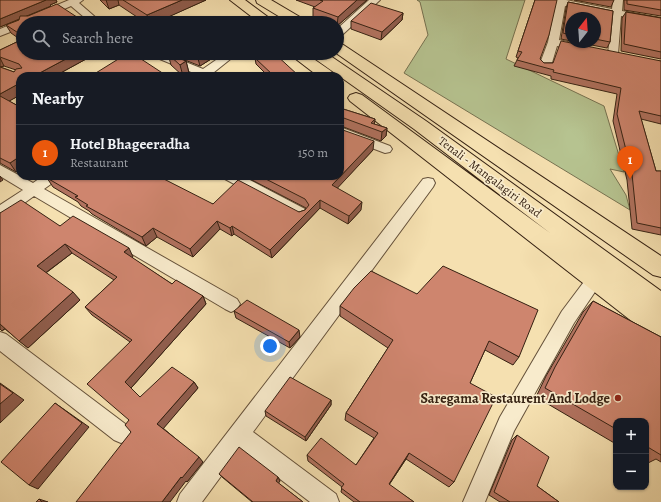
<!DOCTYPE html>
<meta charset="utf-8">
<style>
body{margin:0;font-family:Alegreya,serif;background:#242831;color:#f1f3f6}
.controls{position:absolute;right:12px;bottom:12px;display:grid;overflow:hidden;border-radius:8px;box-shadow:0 1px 3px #0004}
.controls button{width:36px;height:36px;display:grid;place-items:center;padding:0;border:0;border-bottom:1px solid #363941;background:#171b24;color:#f1f3f6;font:20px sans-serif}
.compass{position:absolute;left:565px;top:12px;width:36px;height:36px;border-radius:50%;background:#171b24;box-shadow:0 1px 3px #0004;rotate:17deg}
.you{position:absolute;left:270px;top:346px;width:14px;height:14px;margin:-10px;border:3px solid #fff;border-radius:50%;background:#1a73e8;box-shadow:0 0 0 6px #1a73e833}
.badge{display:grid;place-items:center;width:26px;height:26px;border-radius:50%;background:#ea580c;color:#fff;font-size:13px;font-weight:700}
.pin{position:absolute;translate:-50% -33px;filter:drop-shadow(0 1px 2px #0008)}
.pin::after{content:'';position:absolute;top:21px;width:14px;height:12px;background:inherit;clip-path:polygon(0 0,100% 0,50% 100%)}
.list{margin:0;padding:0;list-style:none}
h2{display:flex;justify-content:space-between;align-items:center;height:52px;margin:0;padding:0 16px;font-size:17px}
h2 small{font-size:13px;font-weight:400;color:#9ea1a6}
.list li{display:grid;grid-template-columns:26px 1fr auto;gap:12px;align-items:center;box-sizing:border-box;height:56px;padding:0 16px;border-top:1px solid #363941}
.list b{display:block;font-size:15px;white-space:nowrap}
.list p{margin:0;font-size:13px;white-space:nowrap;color:#9ea1a6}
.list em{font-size:13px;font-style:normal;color:#9ea1a6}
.icon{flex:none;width:22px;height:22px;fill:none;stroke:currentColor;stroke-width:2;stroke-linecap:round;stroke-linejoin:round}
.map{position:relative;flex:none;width:661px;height:502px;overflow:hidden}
.search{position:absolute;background:#171b24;box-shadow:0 1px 3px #0004;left:16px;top:16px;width:328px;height:44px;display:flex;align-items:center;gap:10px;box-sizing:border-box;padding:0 14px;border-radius:22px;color:#9ea1a6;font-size:15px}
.panel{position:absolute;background:#171b24;box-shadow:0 1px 3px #0004;left:16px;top:72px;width:328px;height:108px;border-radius:12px}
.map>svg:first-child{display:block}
.green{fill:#b6c390;stroke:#767251}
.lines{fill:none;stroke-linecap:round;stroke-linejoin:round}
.street-casing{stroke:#65513a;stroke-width:2}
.primary-casing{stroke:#352112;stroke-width:2}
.street{fill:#f8ebcc;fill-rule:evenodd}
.primary{fill:#f5e0b0;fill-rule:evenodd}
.wall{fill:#b1725f;stroke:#352112}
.shaded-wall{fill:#905d4d;stroke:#352112}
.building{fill:#ce856e;stroke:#352112}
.poi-dot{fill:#8f2418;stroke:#f8ebcc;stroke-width:1.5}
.labels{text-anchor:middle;stroke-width:3.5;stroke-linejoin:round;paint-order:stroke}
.street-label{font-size:12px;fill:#352112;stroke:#f8ebcc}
.near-poi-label{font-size:14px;font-weight:bold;fill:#352112;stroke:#f8ebcc;text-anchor:end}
</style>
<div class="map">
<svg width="661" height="502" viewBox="0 0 661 502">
<rect width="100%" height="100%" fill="#f5e0b0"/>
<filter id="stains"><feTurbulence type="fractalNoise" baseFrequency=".005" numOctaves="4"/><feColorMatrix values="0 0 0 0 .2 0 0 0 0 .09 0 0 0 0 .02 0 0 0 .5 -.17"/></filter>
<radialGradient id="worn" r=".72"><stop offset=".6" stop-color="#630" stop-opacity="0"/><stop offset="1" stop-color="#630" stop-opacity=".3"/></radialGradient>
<path class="green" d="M 417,0 L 525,0 L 506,59 L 604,106 L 624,172 L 610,169 L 626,195 L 630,210 L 404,73 L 428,35 L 420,2 Z"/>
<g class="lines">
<defs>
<path id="street" d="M 69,0 L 83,0 L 79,3 L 102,23 L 91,23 L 71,6 L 32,23 L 23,23 L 23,27 L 0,36 L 0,29 Z
M 369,0 L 380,0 L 341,36 L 337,37 L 337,29 Z
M 556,0 L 566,0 L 612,9 L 613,0 L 623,0 L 622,11 L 661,18 L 661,24 L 621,16 L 618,54 L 613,57 L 608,54 L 612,15 L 565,6 L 559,40 L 585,46 L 586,48 L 581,51 L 557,46 L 551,66 L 545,69 L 539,66 L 548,42 Z
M 149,53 L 163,53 L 203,69 L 226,53 L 238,53 L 213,73 L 216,76 L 195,76 L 196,74 L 150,55 Z
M 340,127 L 390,146 L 392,149 L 390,152 L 385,153 L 340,136 Z
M 0,165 L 33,183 L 43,176 L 60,176 L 58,179 L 44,189 L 237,299 L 240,304 L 237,309 L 231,312 L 225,309 L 34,196 L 5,217 L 0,219 L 0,205 L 23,190 L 0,176 Z
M 223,176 L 242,176 L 305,209 L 308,213 L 305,217 L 300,219 L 295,217 L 225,179 Z
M 428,178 L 433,179 L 435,183 L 433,187 L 253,432 L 336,494 L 339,502 L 310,502 L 241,449 L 202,502 L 177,502 L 180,494 L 423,179 Z
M 595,273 L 601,275 L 603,280 L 574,323 L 514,431 L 485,502 L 463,502 L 500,417 L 562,311 L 589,275 Z
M 0,332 L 6,334 L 128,426 L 131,433 L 128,440 L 121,443 L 114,440 L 0,351 Z"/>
<path id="primary" d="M 230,0 L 245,0 L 276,23 L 260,23 Z
M 256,0 L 271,0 L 305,20 L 307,23 L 290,23 L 257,3 Z
M 337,43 L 342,44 L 661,256 L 661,277 L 653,275 L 336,53 Z
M 288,53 L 305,53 L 331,71 L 333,74 L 331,76 L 318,76 Z
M 309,53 L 326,53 L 426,121 L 661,291 L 661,340 L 652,337 L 350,101 L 348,98 L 350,95 L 356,93 L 362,95 L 550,233 L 414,129 L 311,56 Z"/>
</defs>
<use href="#street" class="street-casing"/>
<use href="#primary" class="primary-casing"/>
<use href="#street" class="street"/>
<use href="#primary" class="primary"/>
</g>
<path class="wall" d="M 0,0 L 56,0 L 57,2 L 50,5 L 51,6 L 27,16 L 23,23 L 23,53 L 97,53 L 55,76 L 20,76 L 20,95 L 9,101 L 20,107 L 20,169 L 16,172 L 0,163 L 0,67 L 14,72 L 16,70 L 4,66 L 0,67 L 0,50 L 21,40 L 11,33 L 6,25 L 19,20 L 19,19 L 0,27 Z
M 100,0 L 206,0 L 163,19 L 171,23 L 146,23 L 119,5 L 109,9 Z
M 296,0 L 367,0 L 337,26 L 337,23 L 328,23 L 313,17 L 313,8 L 315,7 Z
M 535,0 L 540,59 L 544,63 L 661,61 L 661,124 L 641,119 L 656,171 L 661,171 L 661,235 L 632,229 L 627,180 L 613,121 L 617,94 L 551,79 L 551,76 L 514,66 L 518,58 L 516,57 Z
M 574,0 L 614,0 L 611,7 Z
M 624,0 L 661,0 L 661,16 L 624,10 Z
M 568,2 L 613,11 L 610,42 L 607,48 L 576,42 L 595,42 L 595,18 L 571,18 L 571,41 L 561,39 L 566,8 Z
M 626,12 L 661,18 L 661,59 L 621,51 L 622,18 Z
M 403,13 L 402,20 L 381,40 L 351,29 L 351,21 Z
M 167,53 L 219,53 L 219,54 L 200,66 Z
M 168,54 L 186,61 L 189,73 L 184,76 L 183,76 L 171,65 Z
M 255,58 L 299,76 L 268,76 L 256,64 Z
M 340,108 L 375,119 L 374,124 L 387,128 L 386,136 L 381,141 L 341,126 L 340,126 Z
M 373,150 L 337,188 L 361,210 L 348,224 L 320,208 L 272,258 L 234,234 L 232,236 L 220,229 L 193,257 L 157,237 L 146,246 L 92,214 L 89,211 L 81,206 L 78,202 L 53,187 L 47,178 L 213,204 L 299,212 L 305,210 L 306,208 L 250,179 L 250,176 L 340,176 Z
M 0,213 L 60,226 L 133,257 L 132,258 L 172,284 L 203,296 L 206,304 L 131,388 L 140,397 L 194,382 L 198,388 L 163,428 L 203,462 L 187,482 L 131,432 L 129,420 L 130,342 L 92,315 L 85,307 L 114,280 L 72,253 L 46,273 L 80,300 L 28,348 L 5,329 L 2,331 L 0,329 Z
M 371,271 L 519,357 L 513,365 L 485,350 L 470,383 L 454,482 L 449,487 L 406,459 L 389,485 L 414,502 L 354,502 L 341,492 L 342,487 L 308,461 L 307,455 L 356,465 L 374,438 L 345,420 L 346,413 L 388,348 L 340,316 L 340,306 Z
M 593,301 L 661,337 L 661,462 L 656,459 L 648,463 L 646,462 L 646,421 L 616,421 L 616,444 L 536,397 L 546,376 L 583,312 Z
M 234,311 L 300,337 L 290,348 L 236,318 Z
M 331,400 L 331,405 L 306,441 L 266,416 L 265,411 Z
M 517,435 L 537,486 L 559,502 L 500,502 L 489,495 L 512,440 Z
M 219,474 L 278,477 L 280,481 L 278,483 L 303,502 L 252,502 L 222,477 Z"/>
<path class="shaded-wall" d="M 46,0 L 56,0 L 57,2 L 50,5 L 51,6 L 0,27 L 0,19 Z
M 106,0 L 118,0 L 119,5 L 109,9 Z
M 182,0 L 206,0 L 155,23 L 149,23 L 147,15 Z
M 357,0 L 367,0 L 337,26 L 338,17 Z
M 403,13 L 402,20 L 381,40 L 382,32 Z
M 77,53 L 97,53 L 55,76 L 34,76 Z
M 200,53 L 219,53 L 219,54 L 200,66 L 197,55 Z
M 0,58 L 4,66 L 0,67 Z
M 186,61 L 189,73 L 183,76 L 180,65 Z
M 20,83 L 20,95 L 4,104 L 0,98 L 0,94 Z
M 340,117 L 341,117 L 340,126 Z
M 375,119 L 374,128 L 371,123 Z
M 387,128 L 386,136 L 381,141 L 382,132 Z
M 374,141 L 373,150 L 332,194 L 332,185 Z
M 19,157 L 20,158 L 20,169 L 16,172 L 10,163 Z
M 0,176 L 3,180 L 0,182 Z
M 320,200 L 320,208 L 272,258 L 270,250 Z
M 362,202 L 361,210 L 348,224 L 349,216 Z
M 217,221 L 220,229 L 193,257 L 190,249 Z
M 232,226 L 234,234 L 232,236 L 230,228 Z
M 153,228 L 157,237 L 146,246 L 142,237 Z
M 65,244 L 72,253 L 44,274 L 37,266 Z
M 129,248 L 133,257 L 129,261 L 124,252 Z
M 73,292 L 80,300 L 28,348 L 19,341 Z
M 203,296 L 206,304 L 131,388 L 125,382 Z
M 0,324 L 5,328 L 2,331 L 0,329 Z
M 299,330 L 300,337 L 290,348 L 289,342 Z
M 194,382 L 198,388 L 163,429 L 157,424 Z
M 0,383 L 24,400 L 0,423 Z
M 331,400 L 331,405 L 306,441 L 305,437 Z
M 55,403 L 89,427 L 38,489 L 29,485 Z
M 409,453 L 406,459 L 386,489 L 389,484 Z
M 199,457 L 203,462 L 187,482 L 186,481 L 170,502 L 162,502 L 181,477 Z
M 278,477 L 280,481 L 278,484 L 276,481 Z
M 39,499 L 48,502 L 42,502 Z"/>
<path class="building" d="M 0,0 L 46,0 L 0,19 Z
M 123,0 L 182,0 L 147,15 Z
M 320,0 L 357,0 L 338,17 L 313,8 L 323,1 Z
M 535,0 L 557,0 L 549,35 L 540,59 L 544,63 L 553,63 L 561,41 L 661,61 L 661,116 L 639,111 L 656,171 L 661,171 L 661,228 L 637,223 L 632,174 L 617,114 L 621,88 L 553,72 L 554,70 L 517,60 L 522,52 L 518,51 Z
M 627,0 L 661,0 L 661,10 L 627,4 Z
M 568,2 L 613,11 L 610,42 L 595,39 L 595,18 L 571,18 L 571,35 L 563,33 Z
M 371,3 L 403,13 L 382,32 L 351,21 Z
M 57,4 L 86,23 L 23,23 L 23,36 L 6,25 L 19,20 L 20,16 L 28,16 Z
M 626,12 L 661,18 L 661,52 L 624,44 Z
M 159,18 L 171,23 L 147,23 Z
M 23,39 L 23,53 L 77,53 L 34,76 L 20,76 L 20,83 L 0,94 L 0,67 L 14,72 L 16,69 L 22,68 L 19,64 L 0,57 L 0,50 Z
M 128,53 L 132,53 L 167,76 L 91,76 Z
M 192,53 L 200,53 L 197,55 Z
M 274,53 L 299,76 L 274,76 L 255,58 Z
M 168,54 L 186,61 L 180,65 Z
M 0,96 L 20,107 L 20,158 L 19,157 L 10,163 L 0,158 Z
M 340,108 L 375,119 L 371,123 L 387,128 L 382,132 L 341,117 L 340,117 Z
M 340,129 L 374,141 L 332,185 L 362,202 L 349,216 L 320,200 L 270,250 L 232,226 L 230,228 L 217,221 L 190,249 L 153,228 L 142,237 L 86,206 L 88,205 L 75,197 L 78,196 L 47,178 L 50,176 L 158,176 L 213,204 L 238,180 L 299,212 L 305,210 L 309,205 L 305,199 L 260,176 L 340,176 Z
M 21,200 L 60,226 L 73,216 L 129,248 L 124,252 L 172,284 L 176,280 L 203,296 L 125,382 L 140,397 L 172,367 L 194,382 L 157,424 L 199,457 L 182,478 L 181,477 L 162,502 L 76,502 L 131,432 L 125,425 L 129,420 L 87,384 L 132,340 L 85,307 L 117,277 L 65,244 L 37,266 L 73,292 L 19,341 L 0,324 L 0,213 Z
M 443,266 L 538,310 L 519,357 L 489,341 L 470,383 L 496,397 L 454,482 L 409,453 L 389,484 L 414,502 L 360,502 L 341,488 L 344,484 L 307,455 L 321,438 L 356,465 L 378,433 L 346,413 L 393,340 L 340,306 L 354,288 L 371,271 L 417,294 Z
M 247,300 L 299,330 L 289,342 L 234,311 Z
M 593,301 L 661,337 L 661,455 L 646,446 L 646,421 L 616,421 L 616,429 L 545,388 L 555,367 Z
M 290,377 L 331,400 L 305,437 L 265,411 Z
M 0,384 L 13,393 L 0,404 Z
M 55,403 L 82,423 L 29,485 L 1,462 Z
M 517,435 L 549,457 L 537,486 L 559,502 L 510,502 L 494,492 Z
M 239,447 L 278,477 L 276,481 L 303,502 L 253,502 L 219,474 Z
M 39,499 L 42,502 L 36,502 Z"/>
<circle class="poi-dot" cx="618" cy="398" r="4"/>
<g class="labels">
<g class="street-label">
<text transform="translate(490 177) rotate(37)" y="4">Tenali - Mangalagiri Road</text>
</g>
<g class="near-poi-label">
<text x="610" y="403">Saregama Restaurent And Lodge</text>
</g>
</g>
<rect width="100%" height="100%" filter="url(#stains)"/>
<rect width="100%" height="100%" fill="url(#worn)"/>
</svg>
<div class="controls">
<button>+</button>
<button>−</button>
</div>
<svg class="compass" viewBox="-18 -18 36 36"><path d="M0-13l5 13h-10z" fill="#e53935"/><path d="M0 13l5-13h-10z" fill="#9ea1a6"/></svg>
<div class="you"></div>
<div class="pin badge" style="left:630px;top:179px">1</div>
<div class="search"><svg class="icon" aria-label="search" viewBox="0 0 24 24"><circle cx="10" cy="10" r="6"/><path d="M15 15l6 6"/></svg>Search here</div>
<section class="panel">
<h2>Nearby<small></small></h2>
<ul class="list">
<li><span class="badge">1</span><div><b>Hotel Bhageeradha</b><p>Restaurant</p></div><em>150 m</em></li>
</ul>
</section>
</div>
